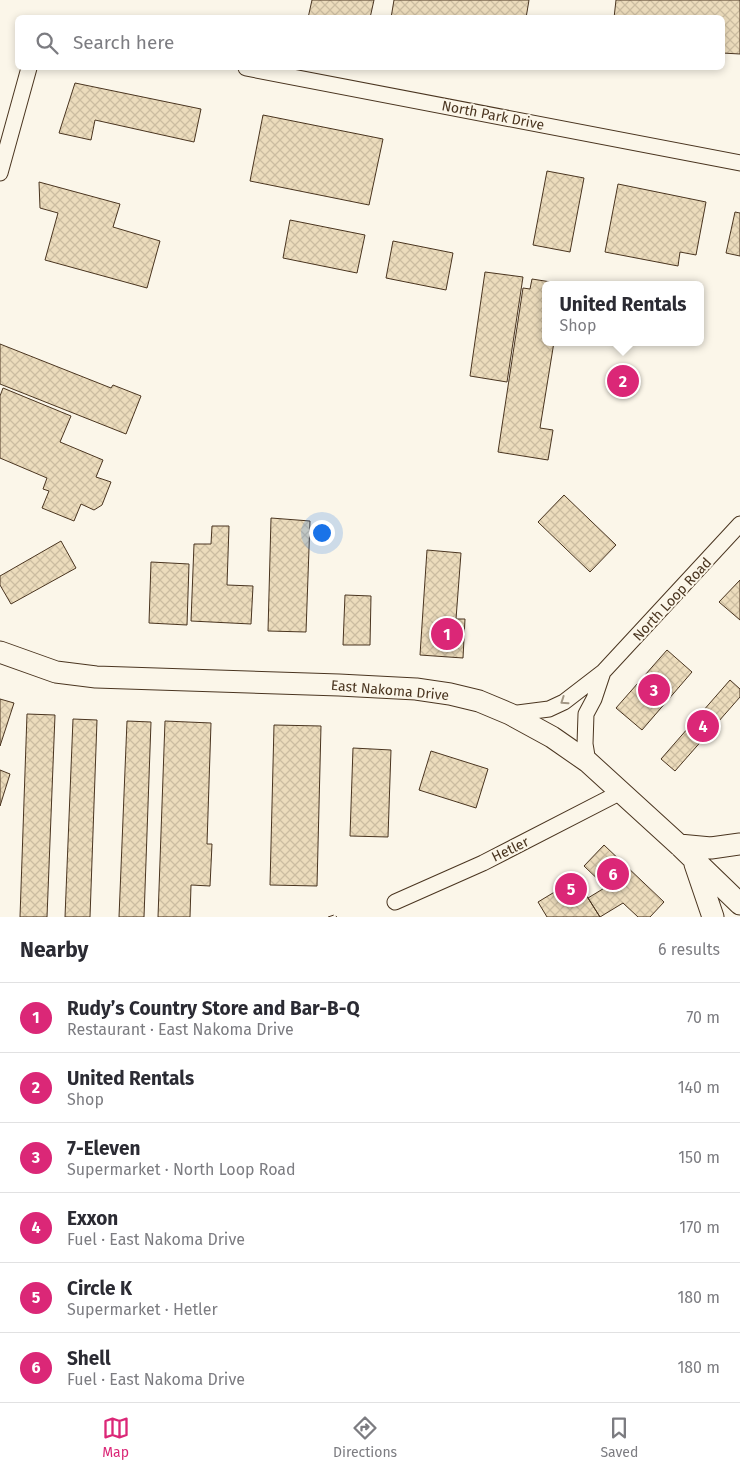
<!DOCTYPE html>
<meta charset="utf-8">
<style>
body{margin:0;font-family:"Fira Sans",sans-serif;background:#f7f7f7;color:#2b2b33}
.you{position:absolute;left:321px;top:532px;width:18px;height:18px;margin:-12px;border:4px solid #fff;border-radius:50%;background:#1a73e8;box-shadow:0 0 0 8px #1a73e833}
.badge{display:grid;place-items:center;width:32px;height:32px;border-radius:50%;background:#db2777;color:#fff;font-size:16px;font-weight:700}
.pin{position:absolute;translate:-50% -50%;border:2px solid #fff;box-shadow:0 1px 5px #0006}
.popup{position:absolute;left:542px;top:281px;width:162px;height:65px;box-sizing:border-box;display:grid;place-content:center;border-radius:8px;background:#fff;filter:drop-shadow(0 1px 4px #0005);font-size:16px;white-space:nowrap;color:#7c7c81}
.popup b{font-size:19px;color:#2b2b33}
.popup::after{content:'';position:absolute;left:50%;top:100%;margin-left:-10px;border:10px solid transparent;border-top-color:#fff}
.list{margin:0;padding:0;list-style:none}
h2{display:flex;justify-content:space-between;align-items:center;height:65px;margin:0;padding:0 20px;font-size:21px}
h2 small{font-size:16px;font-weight:400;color:#7c7c81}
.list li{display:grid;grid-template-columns:32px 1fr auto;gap:15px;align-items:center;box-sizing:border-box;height:70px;padding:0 20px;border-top:1px solid #e1e1e2}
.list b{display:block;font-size:19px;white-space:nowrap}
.list p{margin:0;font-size:16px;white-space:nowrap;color:#7c7c81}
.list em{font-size:16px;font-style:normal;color:#7c7c81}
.icon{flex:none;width:28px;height:28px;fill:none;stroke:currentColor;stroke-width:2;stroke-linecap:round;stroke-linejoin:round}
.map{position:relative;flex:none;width:740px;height:917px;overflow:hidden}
.search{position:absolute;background:#fff;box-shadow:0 2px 8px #0003;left:15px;right:15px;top:15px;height:55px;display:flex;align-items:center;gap:12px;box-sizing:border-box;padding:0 18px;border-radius:8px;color:#7c7c81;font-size:19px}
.sheet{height:485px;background:#fff}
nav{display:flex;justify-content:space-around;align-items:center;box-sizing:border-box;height:70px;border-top:1px solid #e1e1e2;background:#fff;font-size:14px;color:#7c7c81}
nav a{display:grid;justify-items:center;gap:2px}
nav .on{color:#db2777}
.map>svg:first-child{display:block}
.building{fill:url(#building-cross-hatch);stroke:#4a3520}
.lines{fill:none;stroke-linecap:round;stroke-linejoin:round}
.street-casing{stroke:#4a3520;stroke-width:17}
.secondary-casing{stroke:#4a3520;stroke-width:23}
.street{stroke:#fbf6e9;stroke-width:15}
.secondary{stroke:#fbf6e9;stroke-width:21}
.fence{stroke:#4a3520;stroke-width:1;stroke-dasharray:6 2.5;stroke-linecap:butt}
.oneway{stroke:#a29684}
.labels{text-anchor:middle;stroke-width:4;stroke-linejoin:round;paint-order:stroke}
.street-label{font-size:14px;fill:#4a3520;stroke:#fbf6e9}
</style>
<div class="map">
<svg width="740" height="917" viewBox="0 0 740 917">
<defs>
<pattern id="building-cross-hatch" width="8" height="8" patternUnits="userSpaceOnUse" patternTransform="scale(1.25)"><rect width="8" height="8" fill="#ecdcbc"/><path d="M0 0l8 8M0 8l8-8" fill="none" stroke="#ccbda1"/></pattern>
</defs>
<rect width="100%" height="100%" fill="#fbf6e9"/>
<path class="building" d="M 312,0 L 374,0 L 370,18 L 308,18 Z
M 394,0 L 529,0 L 526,18 L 391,18 Z
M 616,0 L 740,0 L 740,54 L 722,53 L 722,18 L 614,18 Z
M 75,83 L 201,109 L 194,142 L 95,120 L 91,140 L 59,133 Z
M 263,115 L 383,139 L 369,205 L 250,181 Z
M 547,171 L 584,178 L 570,252 L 533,245 Z
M 39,182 L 120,204 L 113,227 L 160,241 L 147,288 L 45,260 L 58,213 L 40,208 Z
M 618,184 L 706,202 L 696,255 L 680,252 L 678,266 L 605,252 Z
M 735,212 L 740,213 L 740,256 L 726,253 Z
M 290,220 L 365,235 L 357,273 L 283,258 Z
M 393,241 L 453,253 L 446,290 L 386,278 Z
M 485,272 L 523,277 L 507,382 L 470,376 Z
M 532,279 L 551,282 L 551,285 L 546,285 L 546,342 L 554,342 L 540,428 L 553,430 L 548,460 L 498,452 L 523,288 L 530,289 Z
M 0,344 L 111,388 L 113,385 L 141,396 L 126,434 L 0,384 Z
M 3,388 L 71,416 L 60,442 L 103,460 L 96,477 L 111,482 L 102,505 L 94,510 L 81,504 L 74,521 L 42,508 L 49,491 L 43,489 L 47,478 L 0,458 L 0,396 Z
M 564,495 L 616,545 L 590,572 L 538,522 Z
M 271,518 L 310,521 L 306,632 L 268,631 Z
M 212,526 L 229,526 L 227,585 L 253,586 L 251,624 L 191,621 L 194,544 L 211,544 Z
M 61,541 L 76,568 L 11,604 L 0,585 L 0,576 Z
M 427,550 L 461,553 L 456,619 L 465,619 L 463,658 L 420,655 Z
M 151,562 L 189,564 L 187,625 L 149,623 Z
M 740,580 L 740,620 L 719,602 Z
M 345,595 L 371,596 L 370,645 L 343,645 Z
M 667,650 L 692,672 L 642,730 L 616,708 Z
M 730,680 L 740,689 L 740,697 L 675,771 L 661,759 Z
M 0,699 L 14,703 L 0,746 Z
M 27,714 L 55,715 L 47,917 L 20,917 Z
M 73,719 L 97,720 L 90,917 L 65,917 Z
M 127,721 L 151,722 L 144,917 L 119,917 Z
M 165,721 L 211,723 L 207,844 L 212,844 L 210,886 L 191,885 L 190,917 L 158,917 Z
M 274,725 L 321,726 L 317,886 L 270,885 Z
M 353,748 L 391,750 L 388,837 L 350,836 Z
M 431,751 L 488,769 L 476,808 L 419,790 Z
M 0,770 L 10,774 L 0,806 Z
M 604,845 L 664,902 L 650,917 L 638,917 L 623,903 L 600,917 L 588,898 L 606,887 L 584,866 Z
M 576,879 L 600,917 L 547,917 L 538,902 Z"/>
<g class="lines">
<defs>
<path id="street" d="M 246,68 L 740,163
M 0,173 L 29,68
M 510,714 L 549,709 L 564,702 L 603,672 L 740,524
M 588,762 L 585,744 L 586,714 L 594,699 L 603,672
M 395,902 L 483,863 L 621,792"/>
<path id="secondary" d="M 0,652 L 56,672 L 96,677 L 339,685 L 416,689 L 450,694 L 479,701 L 510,714 L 552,737 L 588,762 L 679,845 L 740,904
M 679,845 L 711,848 L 740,844
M 695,864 L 713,917"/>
</defs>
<use href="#street" class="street-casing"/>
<use href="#secondary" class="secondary-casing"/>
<use href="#street" class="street"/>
<use href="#secondary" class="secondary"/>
<path class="fence" d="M 328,917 L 334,915 L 337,917"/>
</g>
<defs><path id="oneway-chevron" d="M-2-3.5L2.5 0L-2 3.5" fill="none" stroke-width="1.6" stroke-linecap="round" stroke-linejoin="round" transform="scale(1.25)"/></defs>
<use class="oneway" href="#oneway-chevron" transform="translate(564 701) rotate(146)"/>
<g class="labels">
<g class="street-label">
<text transform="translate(493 115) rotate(11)" y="5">North Park Drive</text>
<text transform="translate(672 599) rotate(-47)" y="5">North Loop Road</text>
<text transform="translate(390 690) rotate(5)" y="5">East Nakoma Drive</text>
<text transform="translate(510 849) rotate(-26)" y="5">Hetler</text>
</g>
</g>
</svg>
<div class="you"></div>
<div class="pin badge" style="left:447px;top:634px">1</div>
<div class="pin badge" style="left:623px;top:381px">2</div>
<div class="popup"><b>United Rentals</b>Shop</div>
<div class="pin badge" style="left:654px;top:690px">3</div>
<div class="pin badge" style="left:703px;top:726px">4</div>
<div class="pin badge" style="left:571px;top:889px">5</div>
<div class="pin badge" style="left:613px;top:874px">6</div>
<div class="search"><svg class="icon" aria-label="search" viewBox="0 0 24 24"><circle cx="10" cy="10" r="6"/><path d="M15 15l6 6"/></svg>Search here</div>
</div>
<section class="sheet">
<h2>Nearby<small>6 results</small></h2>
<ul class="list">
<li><span class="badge">1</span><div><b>Rudy’s Country Store and Bar-B-Q</b><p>Restaurant · East Nakoma Drive</p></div><em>70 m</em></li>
<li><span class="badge">2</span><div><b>United Rentals</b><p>Shop</p></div><em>140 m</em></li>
<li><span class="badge">3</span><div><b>7-Eleven</b><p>Supermarket · North Loop Road</p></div><em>150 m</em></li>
<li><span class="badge">4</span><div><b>Exxon</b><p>Fuel · East Nakoma Drive</p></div><em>170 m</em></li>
<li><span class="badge">5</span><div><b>Circle K</b><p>Supermarket · Hetler</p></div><em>180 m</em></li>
<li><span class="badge">6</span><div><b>Shell</b><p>Fuel · East Nakoma Drive</p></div><em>180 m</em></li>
</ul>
</section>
<nav>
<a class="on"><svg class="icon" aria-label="map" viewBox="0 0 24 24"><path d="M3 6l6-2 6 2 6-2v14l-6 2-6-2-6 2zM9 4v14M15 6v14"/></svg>Map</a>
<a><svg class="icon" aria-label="directions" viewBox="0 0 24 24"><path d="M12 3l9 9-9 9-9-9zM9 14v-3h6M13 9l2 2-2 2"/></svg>Directions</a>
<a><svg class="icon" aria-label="saved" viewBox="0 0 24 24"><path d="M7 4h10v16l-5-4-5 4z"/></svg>Saved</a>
</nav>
